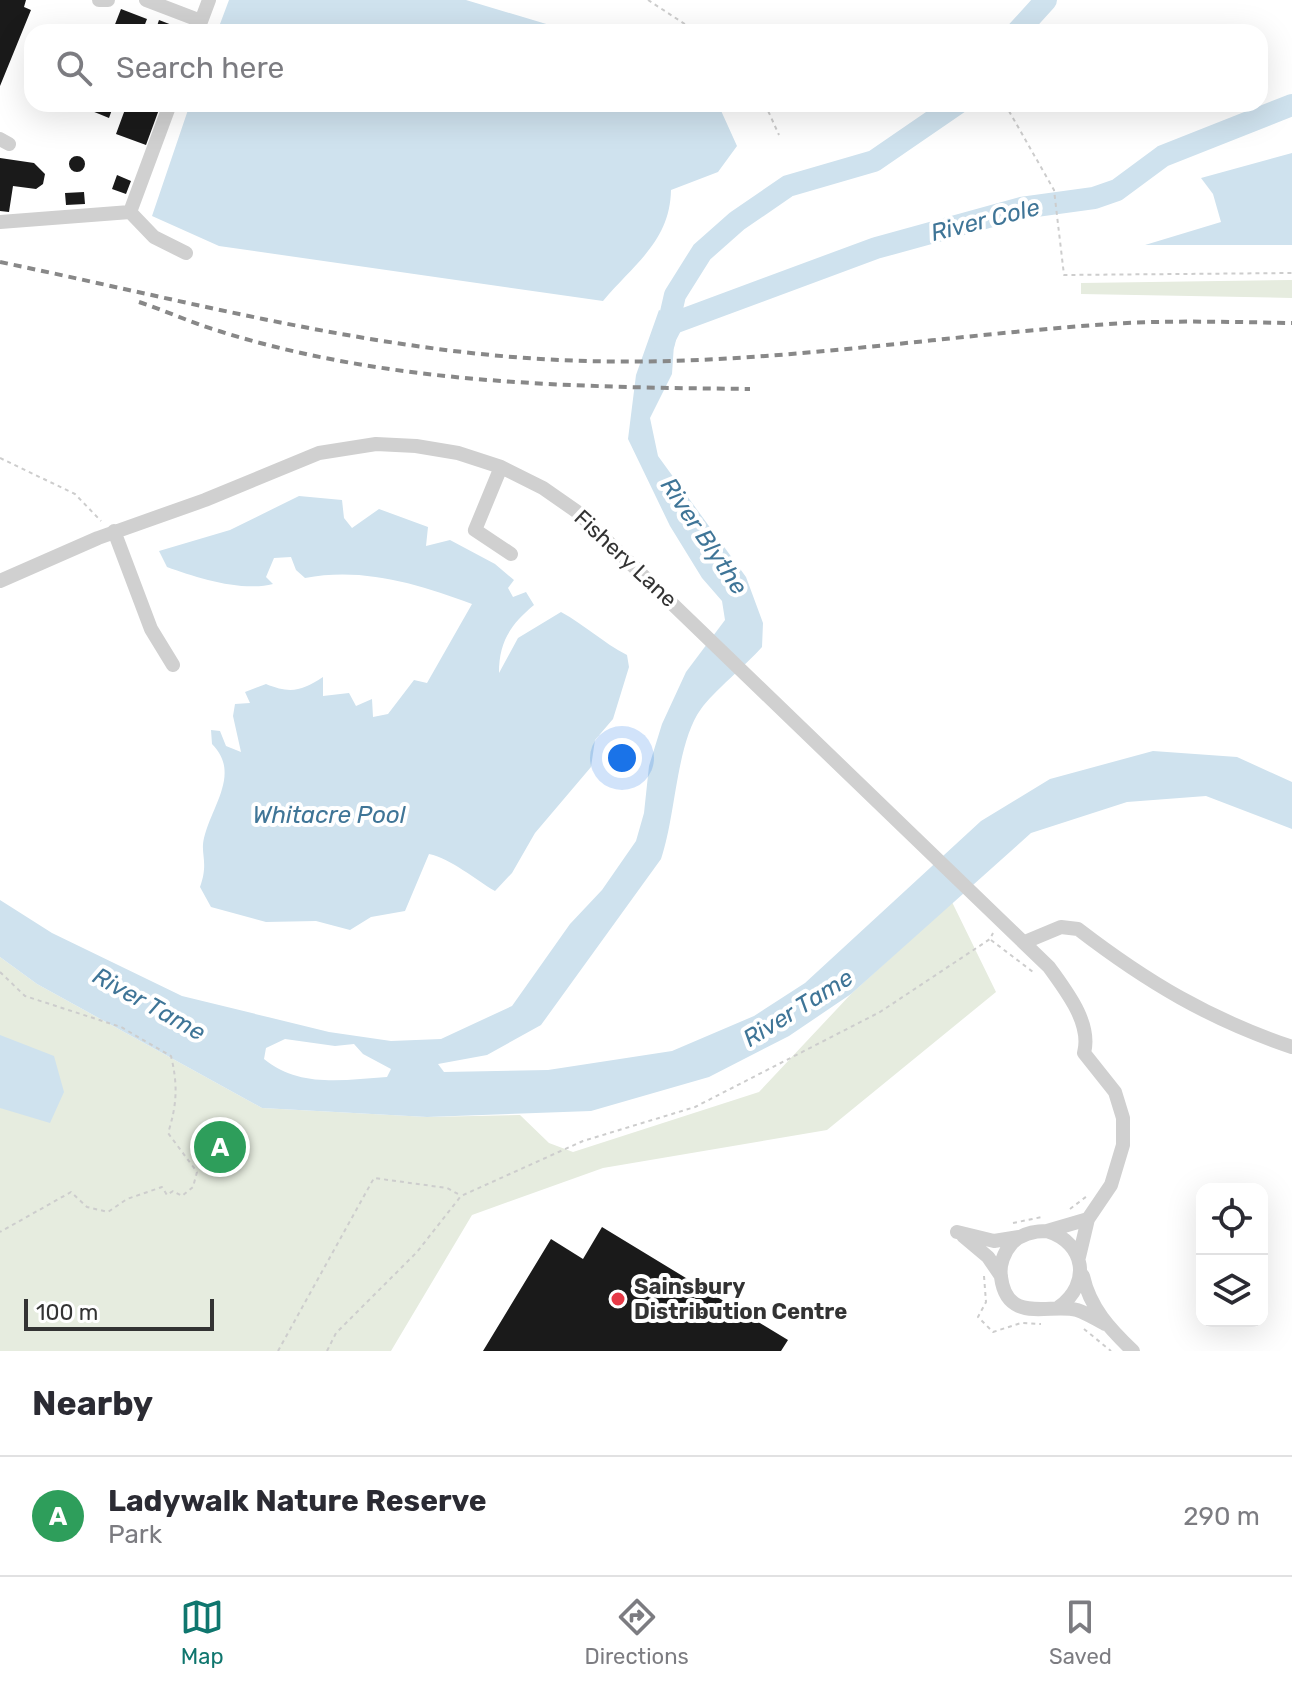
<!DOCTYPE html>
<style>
body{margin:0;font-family:Rubik,sans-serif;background:#f7f7f7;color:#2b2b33}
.controls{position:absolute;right:24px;bottom:24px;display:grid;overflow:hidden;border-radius:16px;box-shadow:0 8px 32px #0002}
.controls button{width:72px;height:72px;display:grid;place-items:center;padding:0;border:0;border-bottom:2px solid #e1e1e2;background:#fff;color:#2b2b33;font:40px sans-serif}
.scale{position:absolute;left:24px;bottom:20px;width:190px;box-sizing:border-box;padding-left:8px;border:4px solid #333;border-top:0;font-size:22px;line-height:28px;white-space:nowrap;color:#333;-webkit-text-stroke:6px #fff;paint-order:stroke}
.you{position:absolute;left:622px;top:758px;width:28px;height:28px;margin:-20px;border:6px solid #fff;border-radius:50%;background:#1a73e8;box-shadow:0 0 0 12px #1a73e833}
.badge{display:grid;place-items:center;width:52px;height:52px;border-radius:50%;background:#0f766e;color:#fff;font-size:26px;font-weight:700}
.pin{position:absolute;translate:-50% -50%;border:4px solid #fff;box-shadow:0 2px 8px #0006}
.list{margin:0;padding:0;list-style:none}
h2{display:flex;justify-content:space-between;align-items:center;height:104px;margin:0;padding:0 32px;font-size:34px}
h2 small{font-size:26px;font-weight:400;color:#7c7c81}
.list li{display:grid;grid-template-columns:52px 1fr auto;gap:24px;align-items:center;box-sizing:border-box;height:120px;padding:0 32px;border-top:2px solid #e1e1e2}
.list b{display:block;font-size:30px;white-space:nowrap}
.list p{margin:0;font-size:26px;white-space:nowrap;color:#7c7c81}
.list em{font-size:26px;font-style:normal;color:#7c7c81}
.icon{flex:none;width:44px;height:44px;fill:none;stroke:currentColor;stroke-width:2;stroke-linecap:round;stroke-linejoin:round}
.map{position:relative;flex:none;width:1292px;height:1351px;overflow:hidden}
.search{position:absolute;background:#fff;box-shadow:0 8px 32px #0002;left:24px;right:24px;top:24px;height:88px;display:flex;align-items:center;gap:20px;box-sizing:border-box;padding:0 28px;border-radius:24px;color:#7c7c81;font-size:30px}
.sheet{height:224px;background:#fff}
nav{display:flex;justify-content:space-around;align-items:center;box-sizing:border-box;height:112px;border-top:2px solid #e1e1e2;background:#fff;font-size:22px;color:#7c7c81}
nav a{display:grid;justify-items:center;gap:4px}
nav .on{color:#0f766e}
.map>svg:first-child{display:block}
.green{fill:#e6ecdf}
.water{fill:#cfe2ee;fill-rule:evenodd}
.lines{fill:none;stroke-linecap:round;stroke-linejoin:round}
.river{stroke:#cfe2ee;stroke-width:22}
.building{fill:#1a1a1a}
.path{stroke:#cdcdcd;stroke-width:2;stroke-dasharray:4 4;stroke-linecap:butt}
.minor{stroke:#d0d0d0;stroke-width:14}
.rail{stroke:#888;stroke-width:4;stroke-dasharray:8 6;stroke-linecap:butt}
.poi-dot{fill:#e63946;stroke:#fff;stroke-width:3}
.labels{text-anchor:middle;stroke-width:8;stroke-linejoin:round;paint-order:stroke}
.street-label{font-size:22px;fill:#333;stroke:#fff}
.poi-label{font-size:22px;font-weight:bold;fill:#333;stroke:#fff;text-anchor:start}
.water-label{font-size:24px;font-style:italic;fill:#3f7597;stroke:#fff}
</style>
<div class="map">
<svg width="1292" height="1351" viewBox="0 0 1292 1351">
<rect width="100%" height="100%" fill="#fff"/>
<path class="green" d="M 1292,280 L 1292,298 L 1081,294 L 1081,283 Z
M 952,902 L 996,992 L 827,1130 L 603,1168 L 472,1215 L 391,1351 L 0,1351 L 0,957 L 37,984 L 262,1108 L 427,1117 L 520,1115 L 549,1143 L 573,1152 L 759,1092 L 851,994 Z"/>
<path class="water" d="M 229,0 L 466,0 L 573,32 L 217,32 Z
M 190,104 L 718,104 L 737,146 L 718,172 L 671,190 C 670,241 635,263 603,301 L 219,246 L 152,216 Z
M 1292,153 L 1292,245 L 1145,245 L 1221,222 L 1213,194 L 1201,178 Z
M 659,310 L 685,323 L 674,344 L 672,374 L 650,418 L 658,456 L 746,577 L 763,623 L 762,647 C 746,665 713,692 701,709 C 676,743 676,816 661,859 L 541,1025 L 487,1055 L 438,1064 L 444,1072 L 548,1070 L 672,1051 L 754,1016 L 805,983 L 981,821 L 1050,779 L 1153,751 L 1237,757 L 1292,782 L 1292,829 L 1206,796 L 1127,802 L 1031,833 L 851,994 L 789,1036 L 709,1077 L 591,1111 L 427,1117 L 262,1108 L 37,984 L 0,957 L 0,900 L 52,933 L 182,996 L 329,1032 L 391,1041 L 441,1039 L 512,1006 L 570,924 L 602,890 L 636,841 L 644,813 L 649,766 L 662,724 L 686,672 L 725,620 L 722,601 L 702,578 L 670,526 L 628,439 L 636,375 ZM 285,1039 L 335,1046 L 354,1044 L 363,1054 L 391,1069 L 387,1077 C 344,1080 299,1088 264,1059 L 266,1048 Z
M 299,496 L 342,500 L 344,518 L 352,528 L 379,509 L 428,527 L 426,546 L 450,540 L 495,564 L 514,580 L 508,588 L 513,597 L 526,592 L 534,605 C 510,625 499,642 499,673 L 518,638 L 561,612 C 585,625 602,642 627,655 L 629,667 L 613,719 L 595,740 L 591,767 L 535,833 L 512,873 L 495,891 C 474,879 452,859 429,854 L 405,911 L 371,917 L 350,930 L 316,921 L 266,922 L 211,907 L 200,887 C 209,862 200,854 204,838 C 212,805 241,773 212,744 L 211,730 L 220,731 L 226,746 L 241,752 L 233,716 L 235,704 L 250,703 L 245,692 L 266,684 C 290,694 302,691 323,677 L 323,696 L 349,693 L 356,706 L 372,699 L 373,717 L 388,714 L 414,680 L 427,683 L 472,604 C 418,584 363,567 305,578 L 296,570 L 291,557 L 274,558 L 266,577 L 273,584 C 242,592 197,578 167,567 L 159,551 L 230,530 Z
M 0,1035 L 54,1056 L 64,1092 L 50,1123 L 0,1108 Z"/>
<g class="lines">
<path class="river" d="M 1017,32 L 1046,0
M 671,324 L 876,248 L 1021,208 L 1094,198 L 1117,190 L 1163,156 L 1292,105
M 664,343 L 675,295 L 702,252 L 737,221 L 788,186 L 874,161 L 957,104"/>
</g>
<path class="building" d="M 0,0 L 26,0 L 24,7 L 31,10 L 0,86 Z
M 121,9 L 147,19 L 142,32 L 112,32 Z
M 159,20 L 190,32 L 155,32 Z
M 89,104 L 114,104 L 109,118 L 87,109 Z
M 127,104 L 161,104 L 146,145 L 116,134 Z
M69 164a8 8 0 1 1 16 0a8 8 0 1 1-16 0Z
M 0,158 L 34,163 L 45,174 L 43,184 L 36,189 L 13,186 L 9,212 L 0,211 Z
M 117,175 L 131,181 L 126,194 L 112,189 Z
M 84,192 L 85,204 L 66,205 L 65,193 Z
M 602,1227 L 788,1340 L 781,1351 L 483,1351 L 551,1239 L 583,1259 Z"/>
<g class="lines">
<path class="path" d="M 648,0 L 697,32
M 765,104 L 779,135
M 1005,104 L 1054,190 L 1064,275 L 1292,273
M 0,458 L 75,494 L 101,521
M 991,940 L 1033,972
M 0,972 L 25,996 L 121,1027 L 171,1056 C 178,1085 177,1105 168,1133 L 197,1172 L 193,1187 L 182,1196 L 173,1191 L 167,1195 L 162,1187 L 127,1199 L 108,1212 L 87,1207 L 71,1192 L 0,1232
M 1070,1209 L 1087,1196
M 1013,1223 L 1042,1217
M 984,1276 L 986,1302 L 978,1317 L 993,1332 L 1021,1323 L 1041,1324
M 1084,1329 L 1111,1351
M 278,1351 L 374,1178 L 447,1188 L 460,1195
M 327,1351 L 336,1333 L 417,1252 L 461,1196 L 583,1141 L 695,1107 L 880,1012 L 990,939 L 993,933"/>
<path class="minor" d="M 99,0 L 108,0
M 146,0 L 201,21
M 197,32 L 209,0
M 0,139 L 9,144
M 130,212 L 154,237 L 186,253
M 0,222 L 130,212 L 170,104
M 501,467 L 475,530 L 511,554
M 114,531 L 151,629 L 173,665
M 0,581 L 98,538 L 205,500 L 319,453 L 376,444 L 416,446 L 458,453 L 501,467 L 543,488 L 576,511 L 1049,967 C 1066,991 1092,1023 1084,1053 L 1115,1092 L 1123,1118 L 1123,1145 L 1111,1185 L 1088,1219 L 1079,1257
M 1025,942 L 1061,927 L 1078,929 C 1147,982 1209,1019 1292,1047
M 1047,1231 L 1088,1219
M 957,1232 L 994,1241 L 1019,1237
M 963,1236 L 988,1257 L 1001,1276
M 1083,1276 C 1090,1308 1110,1329 1133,1351
M 1059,1307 C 1091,1284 1086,1243 1047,1231 C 1034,1231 1022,1233 1012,1243 C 1004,1252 999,1265 1001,1277 C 1007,1325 1050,1303 1077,1310 C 1087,1313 1097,1320 1105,1324"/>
<path class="rail" d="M 0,262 C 193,302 388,356 587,361 C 761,366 935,336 1109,324 C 1169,320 1231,322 1292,323
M 139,302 C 166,311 192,323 219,331 C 390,385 573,387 750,389"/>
</g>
<circle class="poi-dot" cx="618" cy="1299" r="8"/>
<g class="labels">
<g class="street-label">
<text transform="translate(626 558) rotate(43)" y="8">Fishery Lane</text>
</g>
<g class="poi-label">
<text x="634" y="1294">Sainsbury<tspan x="634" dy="25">Distribution Centre</tspan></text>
</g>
<g class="water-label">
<text transform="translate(985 220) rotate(-14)" y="8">River Cole</text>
<text transform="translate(704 536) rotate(56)" y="8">River Blythe</text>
<text x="329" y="823">Whitacre Pool</text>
<text transform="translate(149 1004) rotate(29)" y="8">River Tame</text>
<text transform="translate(798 1008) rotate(-32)" y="8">River Tame</text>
</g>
</g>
</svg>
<div class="controls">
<button><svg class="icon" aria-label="locate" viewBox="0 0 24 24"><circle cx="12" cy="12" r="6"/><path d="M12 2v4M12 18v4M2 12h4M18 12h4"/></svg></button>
<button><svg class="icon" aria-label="layers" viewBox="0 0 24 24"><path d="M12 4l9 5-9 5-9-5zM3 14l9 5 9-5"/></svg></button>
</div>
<div class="scale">100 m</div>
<div class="you"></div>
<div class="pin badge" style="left:220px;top:1147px;background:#2e9e5b">A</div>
<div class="search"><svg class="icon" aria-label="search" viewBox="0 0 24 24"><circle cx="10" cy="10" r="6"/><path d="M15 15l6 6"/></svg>Search here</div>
</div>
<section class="sheet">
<h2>Nearby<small></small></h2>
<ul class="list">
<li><span class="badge" style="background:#2e9e5b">A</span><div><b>Ladywalk Nature Reserve</b><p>Park</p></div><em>290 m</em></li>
</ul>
</section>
<nav>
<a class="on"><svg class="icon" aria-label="map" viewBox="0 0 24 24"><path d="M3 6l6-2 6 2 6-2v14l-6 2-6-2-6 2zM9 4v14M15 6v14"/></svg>Map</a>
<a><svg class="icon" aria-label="directions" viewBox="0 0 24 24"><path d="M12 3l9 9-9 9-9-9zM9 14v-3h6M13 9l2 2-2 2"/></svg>Directions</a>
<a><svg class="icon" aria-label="saved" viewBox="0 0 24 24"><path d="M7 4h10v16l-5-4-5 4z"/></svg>Saved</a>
</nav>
